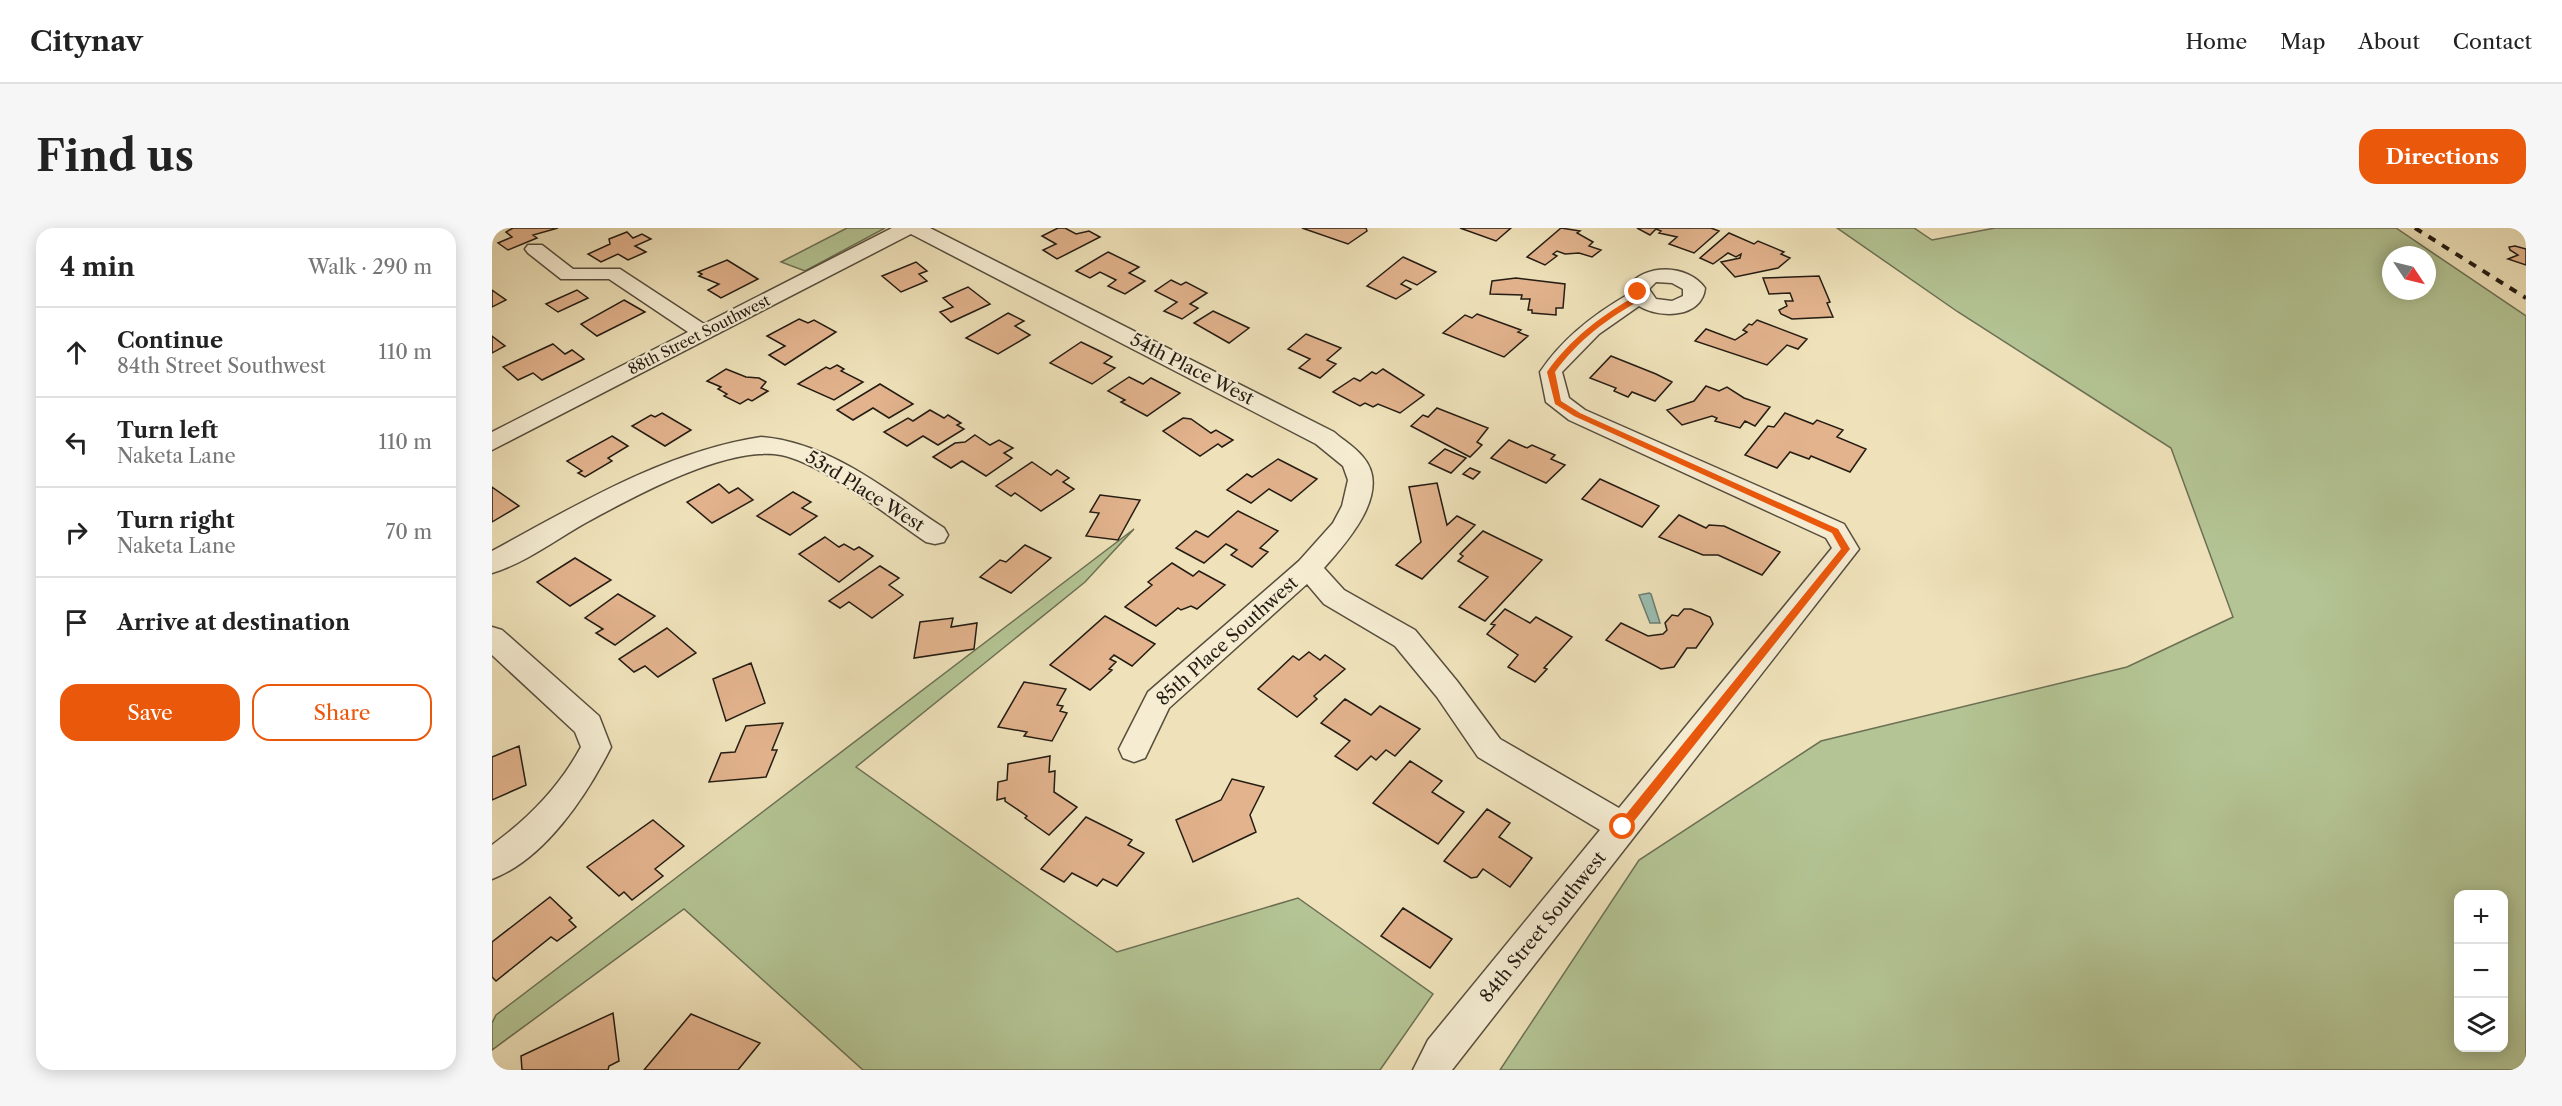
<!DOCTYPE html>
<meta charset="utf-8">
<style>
body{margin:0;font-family:"Libre Caslon Text",serif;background:#f6f6f6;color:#222}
.controls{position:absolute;right:18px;bottom:18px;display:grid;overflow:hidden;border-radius:12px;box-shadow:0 3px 15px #0003}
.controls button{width:54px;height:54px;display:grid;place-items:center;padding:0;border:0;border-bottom:2px solid #e0e0e0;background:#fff;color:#222;font:30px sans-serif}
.compass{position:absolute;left:1890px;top:18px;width:54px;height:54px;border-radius:50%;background:#fff;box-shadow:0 3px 15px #0003;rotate:125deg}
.stop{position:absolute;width:18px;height:18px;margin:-14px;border:4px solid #ea580c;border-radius:50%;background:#fff}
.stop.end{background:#ea580c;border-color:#fff;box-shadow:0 2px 6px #0008}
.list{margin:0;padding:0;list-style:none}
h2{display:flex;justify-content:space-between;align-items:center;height:78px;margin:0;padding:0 24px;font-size:26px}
h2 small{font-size:20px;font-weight:400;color:#767676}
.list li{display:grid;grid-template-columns:39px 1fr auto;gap:18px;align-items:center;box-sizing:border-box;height:90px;padding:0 24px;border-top:2px solid #e0e0e0}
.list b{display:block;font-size:22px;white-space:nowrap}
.list p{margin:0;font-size:20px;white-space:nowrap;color:#767676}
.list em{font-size:20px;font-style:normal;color:#767676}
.actions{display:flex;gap:12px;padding:18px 24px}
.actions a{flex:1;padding:14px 0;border:2px solid #ea580c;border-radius:18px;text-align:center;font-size:21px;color:#ea580c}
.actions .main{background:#ea580c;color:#fff}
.icon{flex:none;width:33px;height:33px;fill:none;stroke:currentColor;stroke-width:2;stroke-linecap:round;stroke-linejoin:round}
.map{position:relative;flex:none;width:2034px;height:842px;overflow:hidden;border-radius:18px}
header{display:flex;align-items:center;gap:36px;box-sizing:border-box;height:84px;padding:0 30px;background:#fff;border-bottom:2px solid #e0e0e0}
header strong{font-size:28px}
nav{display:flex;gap:33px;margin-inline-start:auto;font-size:21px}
.intro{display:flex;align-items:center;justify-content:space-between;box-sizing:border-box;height:144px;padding:0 36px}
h1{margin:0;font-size:42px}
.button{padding:15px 27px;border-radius:18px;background:#ea580c;color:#fff;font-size:21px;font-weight:700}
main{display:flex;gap:36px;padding:0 36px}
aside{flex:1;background:#fff;border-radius:18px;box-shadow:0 3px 15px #0003}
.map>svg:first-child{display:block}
.green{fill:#b4c494;stroke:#6c7054;stroke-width:1.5;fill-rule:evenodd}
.water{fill:#9abdb1;stroke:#6b7d72;stroke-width:1.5}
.building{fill:#e2b38d;stroke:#241c13;stroke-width:1.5}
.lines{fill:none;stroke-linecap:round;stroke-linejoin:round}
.minor-casing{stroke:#574e3d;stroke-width:3}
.minor{fill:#f5ecd2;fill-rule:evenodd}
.rail{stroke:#241c13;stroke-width:4;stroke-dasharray:8 8;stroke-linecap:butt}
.route{fill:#ea580c}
.labels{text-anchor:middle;stroke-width:4.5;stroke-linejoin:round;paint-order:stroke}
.far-street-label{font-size:15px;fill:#241c13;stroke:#f5ecd2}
.street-label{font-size:18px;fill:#241c13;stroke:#f5ecd2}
</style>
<header>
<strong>Citynav</strong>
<nav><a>Home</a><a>Map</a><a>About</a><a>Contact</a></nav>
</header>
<div class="intro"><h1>Find us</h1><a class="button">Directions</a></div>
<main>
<aside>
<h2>4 min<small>Walk · 290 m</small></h2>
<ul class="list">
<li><svg class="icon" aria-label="ahead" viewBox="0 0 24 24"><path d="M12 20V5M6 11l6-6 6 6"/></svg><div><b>Continue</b><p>84th Street Southwest</p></div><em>110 m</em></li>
<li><svg class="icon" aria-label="left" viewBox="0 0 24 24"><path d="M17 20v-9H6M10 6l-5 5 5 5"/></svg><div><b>Turn left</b><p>Naketa Lane</p></div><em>110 m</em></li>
<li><svg class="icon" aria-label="right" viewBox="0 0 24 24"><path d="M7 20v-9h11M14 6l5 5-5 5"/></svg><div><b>Turn right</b><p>Naketa Lane</p></div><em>70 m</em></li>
<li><svg class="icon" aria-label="arrive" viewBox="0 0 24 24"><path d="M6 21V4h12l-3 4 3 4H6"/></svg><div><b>Arrive at destination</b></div></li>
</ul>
<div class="actions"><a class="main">Save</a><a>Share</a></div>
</aside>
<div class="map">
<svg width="2034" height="842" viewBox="0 0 2034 842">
<rect width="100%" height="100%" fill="#efe2ba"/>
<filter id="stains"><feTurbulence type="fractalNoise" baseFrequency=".00333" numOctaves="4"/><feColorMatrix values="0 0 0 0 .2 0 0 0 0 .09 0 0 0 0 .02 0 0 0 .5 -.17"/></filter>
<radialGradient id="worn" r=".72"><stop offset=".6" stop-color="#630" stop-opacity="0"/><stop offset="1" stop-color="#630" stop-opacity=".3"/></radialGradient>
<path class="green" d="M 355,0 L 393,0 L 313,43 L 289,34 Z
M 1345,0 L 1422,0 L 1440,12 L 1503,0 L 1904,0 L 2034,88 L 2034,842 L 1008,842 L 1147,632 L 1329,513 L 1635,439 L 1741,389 L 1679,220 L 1466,84 ZM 1899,27 L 1935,27 L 1935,63 L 1899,63 ZM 2012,666 L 2012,820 L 1966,820 L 1966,666 Z
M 642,301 L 593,354 L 364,539 L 625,724 L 806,670 L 941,766 L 888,842 L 371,842 L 192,681 L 0,822 L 0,795 L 4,787 Z"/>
<path class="water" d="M 1157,365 L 1159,366 L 1168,395 L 1158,395 L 1147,367 Z"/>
<path class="building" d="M 21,0 L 66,0 L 41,7 L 45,10 L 16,22 L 6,15 L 20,9 L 14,4 Z
M 566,0 L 573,0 L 584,6 L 597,3 L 608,9 L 565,31 L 551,22 L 564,16 L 550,8 Z
M 810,0 L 874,0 L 875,3 L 856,16 Z
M 968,0 L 1019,0 L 1004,13 Z
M 1069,0 L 1088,3 L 1085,5 L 1101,14 L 1097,18 L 1109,22 L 1100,29 L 1087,25 L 1073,26 L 1065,23 L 1061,26 L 1065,28 L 1053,37 L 1035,29 Z
M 1145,0 L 1219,0 L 1227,3 L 1202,25 L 1177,16 L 1185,9 L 1167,5 L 1169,3 L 1164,1 L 1158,7 Z
M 135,4 L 141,10 L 150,6 L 159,11 L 143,18 L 154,24 L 136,32 L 126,26 L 109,34 L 96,26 L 118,16 L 117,11 Z
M 1237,5 L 1262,16 L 1266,13 L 1292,24 L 1289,26 L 1298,30 L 1286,40 L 1243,49 L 1229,34 L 1248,30 L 1249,26 L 1244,29 L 1236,25 L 1221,36 L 1208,30 Z
M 2023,18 L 2034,21 L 2034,37 L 2016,31 L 2026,27 L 2018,22 L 2017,19 Z
M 616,24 L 647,39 L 637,45 L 653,53 L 633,66 L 616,58 L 624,52 L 608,44 L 598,50 L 584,43 Z
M 911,29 L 944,44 L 925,57 L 914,52 L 909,56 L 919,61 L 904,71 L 875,58 Z
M 235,32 L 266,51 L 229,70 L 216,62 L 227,56 L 207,48 L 210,46 L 206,44 Z
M 424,34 L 435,43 L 427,46 L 435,53 L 409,64 L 390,48 Z
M 1327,48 L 1338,74 L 1335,75 L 1341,89 L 1300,91 L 1289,86 L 1287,82 L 1295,78 L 1293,73 L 1301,73 L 1298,65 L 1277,66 L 1271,50 Z
M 1024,50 L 1073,56 L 1071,80 L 1064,80 L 1064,87 L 1040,85 L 1040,82 L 1036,82 L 1038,71 L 1029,71 L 1030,67 L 998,66 L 1000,53 Z
M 679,52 L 689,57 L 694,54 L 715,65 L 698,76 L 706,80 L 690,91 L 672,83 L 685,74 L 663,63 Z
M 476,59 L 498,76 L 459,94 L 448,84 L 461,79 L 451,70 Z
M 0,62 L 14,72 L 0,79 Z
M 85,62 L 96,70 L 66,84 L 54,76 Z
M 132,72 L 153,84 L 105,108 L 89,96 Z
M 721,83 L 757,100 L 737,115 L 702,95 Z
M 516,85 L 532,93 L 523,98 L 538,107 L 506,126 L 474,110 Z
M 985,86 L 1029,102 L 1026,104 L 1036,108 L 1012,129 L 951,105 L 973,87 L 980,90 Z
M 307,91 L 316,95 L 322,92 L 344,104 L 293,137 L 277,127 L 293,118 L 275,108 Z
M 1265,92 L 1315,111 L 1306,121 L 1295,117 L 1275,137 L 1203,113 L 1214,101 L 1243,112 L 1255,104 L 1251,102 L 1257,96 L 1260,97 Z
M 814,106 L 849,120 L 835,132 L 844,136 L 828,150 L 807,140 L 818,131 L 796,121 Z
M 0,108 L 13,118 L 0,125 Z
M 589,114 L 620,129 L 612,135 L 623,140 L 600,156 L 558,135 Z
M 61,116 L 73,126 L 80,122 L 92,131 L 50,152 L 41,145 L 26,152 L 11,139 Z
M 1119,128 L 1164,146 L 1180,154 L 1163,173 L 1140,164 L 1136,169 L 1122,163 L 1124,160 L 1098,150 Z
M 345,137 L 352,141 L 349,143 L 371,154 L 342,172 L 306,156 L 334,139 L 338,141 Z
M 234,141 L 254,149 L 267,150 L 274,154 L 269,160 L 276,163 L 260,173 L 256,171 L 248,176 L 232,168 L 235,166 L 226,161 L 229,159 L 215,153 Z
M 891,141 L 932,167 L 908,185 L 886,176 L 881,179 L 873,175 L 868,178 L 841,164 L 862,150 L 868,153 L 880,144 L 884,146 Z
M 637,149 L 651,156 L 659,150 L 688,165 L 655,188 L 629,174 L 633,172 L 616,163 Z
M 388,156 L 421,176 L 397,190 L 381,180 L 361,192 L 345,182 Z
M 1214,158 L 1227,163 L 1235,159 L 1252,170 L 1278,179 L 1263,198 L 1253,193 L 1248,200 L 1223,193 L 1225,190 L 1220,188 L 1190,197 L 1175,182 L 1202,173 Z
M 945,180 L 996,200 L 985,214 L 990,217 L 978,229 L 919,198 L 931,187 L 936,189 Z
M 438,182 L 452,190 L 456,187 L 469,195 L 465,197 L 472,201 L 446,217 L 431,208 L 415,218 L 392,204 L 416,190 L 421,193 Z
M 170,185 L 199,202 L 173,218 L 140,198 L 159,187 L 163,189 Z
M 1293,185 L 1321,196 L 1325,192 L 1351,202 L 1345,209 L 1374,221 L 1358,244 L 1319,228 L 1317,231 L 1298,224 L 1285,240 L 1253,227 L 1276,198 L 1282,199 Z
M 691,190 L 699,191 L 719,205 L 724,202 L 741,212 L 730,219 L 726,216 L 708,228 L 671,203 Z
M 483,207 L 498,217 L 507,212 L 521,220 L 512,225 L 520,230 L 494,248 L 470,233 L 459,240 L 441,229 L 463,215 L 473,214 Z
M 120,208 L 136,218 L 116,230 L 120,233 L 93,249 L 86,245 L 90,243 L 75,233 Z
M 1017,212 L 1035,220 L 1040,217 L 1063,227 L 1059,231 L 1073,237 L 1054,255 L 999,230 Z
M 953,221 L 974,230 L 959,245 L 937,235 Z
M 786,231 L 825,251 L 799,273 L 777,261 L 759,275 L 735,262 L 755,246 L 760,249 Z
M 540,234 L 559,247 L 565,242 L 577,250 L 571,254 L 582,261 L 549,283 L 523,265 L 519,268 L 504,258 Z
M 978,240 L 988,244 L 981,251 L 971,246 Z
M 1108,251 L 1167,278 L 1150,299 L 1090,271 Z
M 945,255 L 955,297 L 965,288 L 983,297 L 930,351 L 904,337 L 929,314 L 917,259 Z
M 227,256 L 237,265 L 246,260 L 261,272 L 220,295 L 195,274 Z
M 0,259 L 27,278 L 0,294 Z
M 301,264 L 319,274 L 310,280 L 325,288 L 298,307 L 265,288 Z
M 608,267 L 648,272 L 626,312 L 594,308 L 607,285 L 598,284 Z
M 746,283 L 786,303 L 768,320 L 776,324 L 760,339 L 739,327 L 745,322 L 734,316 L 712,335 L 684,320 L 704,303 L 716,309 Z
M 1187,287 L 1214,300 L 1217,297 L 1232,298 L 1288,324 L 1270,347 L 1226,327 L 1211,327 L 1167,309 Z
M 991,303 L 1050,332 L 993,393 L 967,379 L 996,349 L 966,333 L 971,328 L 968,326 Z
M 333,309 L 347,319 L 352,316 L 362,322 L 367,319 L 381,328 L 347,354 L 307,326 Z
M 533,317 L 559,330 L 519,365 L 488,349 L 508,332 L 514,334 Z
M 83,330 L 119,352 L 78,378 L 45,354 Z
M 680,335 L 701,348 L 707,343 L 733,357 L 705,381 L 699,378 L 689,382 L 686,380 L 664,398 L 633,379 L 660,357 L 656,354 Z
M 388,338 L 407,350 L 397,357 L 411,367 L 380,390 L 357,374 L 348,380 L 337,373 Z
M 126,366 L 163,388 L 123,417 L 104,405 L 111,401 L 93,390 Z
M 1013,381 L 1038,395 L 1044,389 L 1080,409 L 1052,440 L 1055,441 L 1043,454 L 1016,439 L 1026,427 L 995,406 L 1003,397 L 999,396 Z
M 1192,381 L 1199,381 L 1218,389 L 1221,396 L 1204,420 L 1195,420 L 1182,439 L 1169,441 L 1114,412 L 1129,395 L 1156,408 L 1171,406 L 1175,402 L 1173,395 L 1180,387 L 1186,388 Z
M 613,388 L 663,416 L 640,438 L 622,427 L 618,431 L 624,434 L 617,441 L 620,442 L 598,462 L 558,437 Z
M 461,390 L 459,399 L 485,395 L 482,421 L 422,430 L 428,394 Z
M 175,400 L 204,425 L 166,449 L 153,438 L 142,444 L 127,431 Z
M 817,424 L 828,432 L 833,427 L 853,441 L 822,468 L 825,471 L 805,489 L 766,461 L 801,428 L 807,432 Z
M 259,435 L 273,475 L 234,493 L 221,451 Z
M 532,454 L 574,461 L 565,477 L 571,478 L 568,483 L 575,485 L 560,513 L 532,508 L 535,504 L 506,499 Z
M 853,471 L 879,487 L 888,478 L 928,501 L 903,528 L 894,522 L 884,532 L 879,528 L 865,542 L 843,528 L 858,513 L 829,495 Z
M 291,495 L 280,522 L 285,522 L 274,549 L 217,554 L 229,525 L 243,524 L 254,498 Z
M 27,518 L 34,557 L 0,572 L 0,529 Z
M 558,528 L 557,544 L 563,543 L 562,564 L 585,579 L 557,607 L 533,590 L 535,588 L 513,573 L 513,570 L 505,572 L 506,554 L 515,552 L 516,536 Z
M 918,533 L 950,553 L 940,564 L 972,584 L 946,616 L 881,575 Z
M 740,551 L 772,559 L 758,587 L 764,604 L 701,634 L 684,592 L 729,572 Z
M 995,581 L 1018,595 L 1007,609 L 1040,630 L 1018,659 L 991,641 L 985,649 L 979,650 L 952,633 Z
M 594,589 L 640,612 L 636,617 L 652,625 L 625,658 L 611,651 L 605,658 L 580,645 L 572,654 L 549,641 Z
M 161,592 L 192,618 L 163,641 L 171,648 L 140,672 L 132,664 L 127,668 L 95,639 Z
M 58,669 L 80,690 L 77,692 L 84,699 L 65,713 L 59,709 L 4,753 L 0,749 L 0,714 Z
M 911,680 L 960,711 L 938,740 L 889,708 Z
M 121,785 L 127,833 L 117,838 L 116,842 L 30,842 L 29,828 Z
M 199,786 L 268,815 L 246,842 L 152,842 Z"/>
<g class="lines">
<defs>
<path id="minor" d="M 400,0 L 438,0 L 842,204 C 851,212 863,219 871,229 C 901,264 854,315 832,340 L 852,362 L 923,402 L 965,453 L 1008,511 L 1127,580 L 1340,320 L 1334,310 L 1077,192 L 1054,174 L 1048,144 C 1070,111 1102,86 1137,66 L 1136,59 C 1152,35 1196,36 1213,60 C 1210,90 1168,91 1147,78 L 1107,106 L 1070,144 L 1077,170 L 1093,182 L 1352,296 L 1367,321 L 960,842 L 921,842 L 936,812 L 1108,602 L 986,529 L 945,469 L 903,418 L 832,376 L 815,356 L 677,480 L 653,530 L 642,534 L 631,530 L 627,521 L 656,464 L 807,333 L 841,295 L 850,278 L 856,252 L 851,238 L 824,216 L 419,6 L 0,222 L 0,204 L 196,104 L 117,51 L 69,51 L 36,25 L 33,21 L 36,17 L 50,17 L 81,41 L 128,41 L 212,96 ZM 1164,54 L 1180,55 L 1191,61 L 1191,68 L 1180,73 L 1164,71 L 1157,61 Z
M 269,209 C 339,215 395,263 452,300 L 456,307 L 452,314 L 443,316 L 434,314 C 397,289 330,235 289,227 C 236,217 143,268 97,293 C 66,310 34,335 0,345 L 0,323 C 85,277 172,224 269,209 Z
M 0,399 L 10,402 L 107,488 L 119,519 C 95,567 53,631 0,651 L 0,617 C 36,591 68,558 89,519 L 83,504 L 0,427 Z"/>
</defs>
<use href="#minor" class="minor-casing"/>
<use href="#minor" class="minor"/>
<path class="rail" d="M 1923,0 L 2034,70"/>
</g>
<path class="route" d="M 1146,62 L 1151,71 C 1118,88 1085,113 1063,144 L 1069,173 L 1088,185 L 1346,301 L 1358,321 L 1135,602 L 1131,603 L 1125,599 L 1127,595 L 1349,321 L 1340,305 L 1082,188 L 1063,176 L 1055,144 C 1077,112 1111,86 1144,68 L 1142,64 Z"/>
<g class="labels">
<g class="far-street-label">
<text transform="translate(207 107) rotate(-27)" y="5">88th Street Southwest</text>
</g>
<g class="street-label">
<text transform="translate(700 141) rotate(27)" y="6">54th Place West</text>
<text transform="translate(373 263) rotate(32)" y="6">53rd Place West</text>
<text transform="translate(735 413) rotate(-42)" y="6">85th Place Southwest</text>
<text transform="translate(1051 699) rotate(-51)" y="6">84th Street Southwest</text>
</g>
</g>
<rect width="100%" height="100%" filter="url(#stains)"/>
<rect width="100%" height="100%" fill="url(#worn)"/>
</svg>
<div class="controls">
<button>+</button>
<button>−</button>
<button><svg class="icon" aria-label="layers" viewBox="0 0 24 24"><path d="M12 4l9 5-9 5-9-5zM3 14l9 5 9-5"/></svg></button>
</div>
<svg class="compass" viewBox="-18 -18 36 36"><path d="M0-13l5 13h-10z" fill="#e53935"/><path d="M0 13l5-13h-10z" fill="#767676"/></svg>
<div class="stop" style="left:1131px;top:599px"></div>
<div class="stop end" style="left:1146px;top:64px"></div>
</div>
</main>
